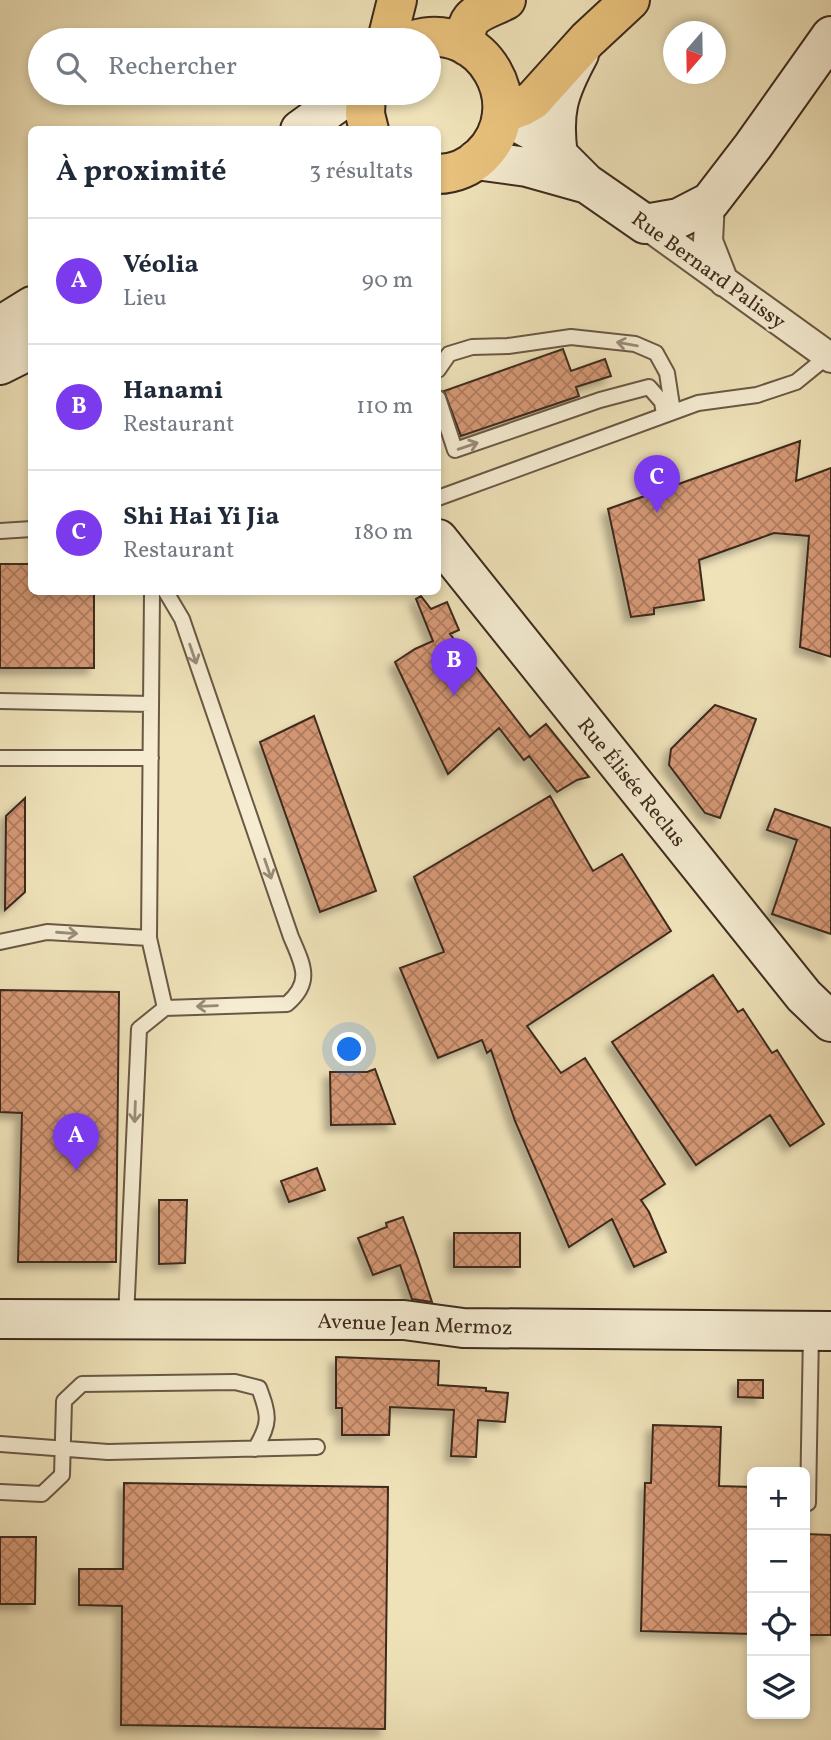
<!DOCTYPE html>
<html lang="fr">
<meta charset="utf-8">
<style>
body{margin:0;font-family:Vollkorn,serif;background:#f6f6f7;color:#1f2937}
.controls{position:absolute;right:21px;bottom:21px;display:grid;overflow:hidden;border-radius:10px;box-shadow:0 4px 10px #0003}
.controls button{width:63px;height:63px;display:grid;place-items:center;padding:0;border:0;border-bottom:2px solid #e0e1e3;background:#fff;color:#1f2937;font:35px sans-serif}
.compass{position:absolute;left:663px;top:21px;width:63px;height:63px;border-radius:50%;background:#fff;box-shadow:0 4px 10px #0003;rotate:200deg}
.you{position:absolute;left:350px;top:1050px;width:24px;height:24px;margin:-18px;border:5px solid #fff;border-radius:50%;background:#1a73e8;box-shadow:0 0 0 10px #1a73e833}
.badge{display:grid;place-items:center;width:46px;height:46px;border-radius:50%;background:#7c3aed;color:#fff;font-size:23px;font-weight:700}
.pin{position:absolute;translate:-50% -58px;filter:drop-shadow(0 2px 4px #0008)}
.pin::after{content:'';position:absolute;top:37px;width:24px;height:21px;background:inherit;clip-path:polygon(0 0,100% 0,50% 100%)}
.list{margin:0;padding:0;list-style:none}
h2{display:flex;justify-content:space-between;align-items:center;height:91px;margin:0;padding:0 28px;font-size:30px}
h2 small{font-size:23px;font-weight:400;color:#747a83}
.list li{display:grid;grid-template-columns:46px 1fr auto;gap:21px;align-items:center;box-sizing:border-box;height:126px;padding:0 28px;border-top:2px solid #e0e1e3}
.list b{display:block;font-size:26px;white-space:nowrap}
.list p{margin:0;font-size:23px;white-space:nowrap;color:#747a83}
.list em{font-size:23px;font-style:normal;color:#747a83}
.icon{flex:none;width:38px;height:38px;fill:none;stroke:currentColor;stroke-width:2;stroke-linecap:round;stroke-linejoin:round}
.map{position:relative;flex:none;width:831px;height:1740px;overflow:hidden}
.search{position:absolute;background:#fff;box-shadow:0 4px 10px #0003;left:28px;top:28px;width:413px;height:77px;display:flex;align-items:center;gap:18px;box-sizing:border-box;padding:0 24px;border-radius:38px;color:#747a83;font-size:26px}
.panel{position:absolute;background:#fff;box-shadow:0 4px 10px #0003;left:28px;top:126px;width:413px;height:469px;border-radius:10px}
.map>svg:first-child{display:block}
.building{fill:url(#building-cross-hatch);stroke:#3d2a1d;stroke-width:2;filter:url(#shadow)}
.lines{fill:none;stroke-linecap:round;stroke-linejoin:round}
.lane-casing{stroke:#6a5844;stroke-width:18}
.street-casing{stroke:#6a5844;stroke-width:32}
.secondary-casing{stroke:#3d2a1d;stroke-width:42}
.primary-casing{stroke:#3d2a1d;stroke-width:42}
.lane{stroke:#f5ecd2;stroke-width:14}
.street{stroke:#f5ecd2;stroke-width:28}
.secondary{stroke:#f5ecd2;stroke-width:38}
.primary{stroke:#e8c17c;stroke-width:38}
.oneway{stroke:#998b78}
.labels{text-anchor:middle;stroke-width:5;stroke-linejoin:round;paint-order:stroke}
.street-label{font-size:21px;fill:#3d2a1d;stroke:#f5ecd2}
</style>
<div class="map">
<svg width="831" height="1740" viewBox="0 0 831 1740">
<defs>
<pattern id="building-cross-hatch" width="8" height="8" patternUnits="userSpaceOnUse" patternTransform="scale(1.75)"><rect width="8" height="8" fill="#d59875"/><path d="M0 0l8 8M0 8l8-8" fill="none" stroke="#ae7c5f"/></pattern>
<filter id="shadow"><feDropShadow dx="-6" dy="6" stdDeviation="3.5" flood-color="#0004"/></filter>
</defs>
<rect width="100%" height="100%" fill="#efe2b9"/>
<filter id="stains"><feTurbulence type="fractalNoise" baseFrequency=".00286" numOctaves="4"/><feColorMatrix values="0 0 0 0 .2 0 0 0 0 .09 0 0 0 0 .02 0 0 0 .5 -.17"/></filter>
<radialGradient id="worn" r=".72"><stop offset=".6" stop-color="#630" stop-opacity="0"/><stop offset="1" stop-color="#630" stop-opacity=".3"/></radialGradient>
<path class="building" d="M 563,349 L 571,371 L 605,359 L 611,376 L 576,387 L 579,396 L 461,436 L 444,391 Z
M 800,441 L 796,481 L 831,468 L 831,657 L 800,647 L 809,536 L 774,533 L 699,560 L 704,600 L 654,608 L 654,614 L 631,617 L 608,509 Z
M 0,564 L 32,564 L 32,592 L 94,592 L 94,668 L 0,668 Z
M 421,596 L 431,609 L 447,602 L 459,630 L 450,634 L 530,737 L 546,724 L 589,777 L 577,780 L 557,792 L 529,756 L 524,760 L 499,728 L 448,774 L 395,662 L 415,649 L 433,641 L 416,599 Z
M 715,705 L 756,719 L 720,818 L 705,813 L 669,765 L 671,749 Z
M 314,716 L 376,891 L 320,912 L 260,742 Z
M 550,796 L 593,871 L 622,854 L 671,931 L 527,1026 L 561,1073 L 585,1058 L 665,1184 L 641,1200 L 649,1212 L 666,1252 L 634,1267 L 612,1219 L 569,1247 L 515,1121 L 491,1050 L 487,1053 L 482,1040 L 438,1058 L 400,968 L 444,952 L 414,877 Z
M 25,798 L 25,892 L 5,910 L 6,816 Z
M 775,809 L 831,828 L 831,934 L 772,914 L 797,840 L 767,830 Z
M 713,975 L 738,1012 L 743,1009 L 772,1053 L 777,1050 L 824,1124 L 790,1146 L 770,1115 L 696,1165 L 612,1042 Z
M 0,990 L 119,992 L 116,1262 L 18,1262 L 22,1113 L 0,1112 Z
M 375,1069 L 395,1124 L 331,1125 L 330,1072 L 367,1072 Z
M 317,1168 L 325,1190 L 289,1202 L 281,1181 Z
M 159,1200 L 187,1200 L 185,1263 L 159,1264 Z
M 403,1217 L 417,1256 L 432,1302 L 412,1299 L 400,1265 L 373,1275 L 358,1238 L 387,1227 L 386,1223 Z
M 454,1233 L 520,1233 L 520,1267 L 454,1267 Z
M 336,1357 L 439,1361 L 438,1385 L 486,1388 L 486,1391 L 508,1393 L 505,1422 L 478,1420 L 476,1457 L 451,1456 L 454,1410 L 390,1407 L 389,1435 L 342,1435 L 342,1408 L 336,1408 Z
M 738,1380 L 763,1380 L 763,1398 L 738,1397 Z
M 653,1425 L 721,1427 L 719,1486 L 752,1487 L 752,1634 L 641,1631 L 645,1483 L 651,1483 Z
M 124,1483 L 388,1487 L 385,1729 L 121,1725 L 122,1606 L 79,1605 L 79,1569 L 123,1569 Z
M 805,1534 L 831,1535 L 831,1635 L 805,1635 Z
M 0,1537 L 36,1537 L 35,1604 L 0,1604 Z"/>
<g class="lines">
<defs>
<path id="lane" d="M 438,370 L 449,354 L 472,347 L 508,346 L 571,337 L 635,344 L 656,353 L 667,373 L 673,412
M 438,398 L 455,450 L 600,400 L 649,387 L 662,402 L 664,415
M 438,498 L 698,403 L 757,395 L 796,382 L 828,356
M 0,531 L 32,529
M 0,701 L 151,704
M 0,758 L 151,758
M 149,938 L 152,592
M 0,942 L 47,932 L 149,938 L 165,1008
M 126,1318 L 139,1029 L 165,1008 L 287,1004 C 313,982 303,965 291,937 L 182,619 L 166,592
M 0,1444 L 108,1452 L 317,1447
M 0,1492 L 42,1494 L 62,1475 L 64,1401 L 82,1384 L 235,1382 L 259,1388 C 269,1415 271,1423 255,1449
M 808,1503 L 811,1333"/>
<path id="street" d="M 710,202 L 708,241 L 724,282
M 645,224 L 831,358"/>
<path id="secondary" d="M 502,114 L 535,132 L 586,183 L 645,224 L 679,218 L 710,202 L 753,146 L 831,36
M 300,130 L 351,93
M 558,156 C 552,112 558,93 579,54
M 476,160 L 527,167 L 584,183
M 0,326 L 32,306
M 0,365 L 32,349
M 438,539 L 804,996 L 831,1022
M 0,1319 L 404,1320 L 463,1328 L 831,1331"/>
<path id="primary" d="M 387,40 L 397,0
M 414,40 C 482,19 533,106 481,156 C 470,167 454,174 438,174
M 467,46 C 462,13 481,13 506,0
M 366,93 L 365,114 L 369,130
M 502,114 L 521,107 L 533,100 L 587,40 L 630,0"/>
</defs>
<use href="#lane" class="lane-casing"/>
<use href="#street" class="street-casing"/>
<use href="#secondary" class="secondary-casing"/>
<use href="#primary" class="primary-casing"/>
<use href="#lane" class="lane"/>
<use href="#street" class="street"/>
<use href="#secondary" class="secondary"/>
<use href="#primary" class="primary"/>
</g>
<defs><path id="oneway-shaft" d="M-6 0H5M1.5-3L5.5 0L1.5 3" fill="none" stroke-width="1.6" stroke-linecap="round" stroke-linejoin="round" transform="scale(1.75)"/></defs>
<g class="oneway">
<use href="#oneway-shaft" transform="translate(627 344) rotate(-170)"/>
<use href="#oneway-shaft" transform="translate(468 446) rotate(-19)"/>
<use href="#oneway-shaft" transform="translate(193 654) rotate(71)"/>
<use href="#oneway-shaft" transform="translate(268 869) rotate(71)"/>
<use href="#oneway-shaft" transform="translate(67 933) rotate(4)"/>
<use href="#oneway-shaft" transform="translate(207 1006) rotate(178)"/>
<use href="#oneway-shaft" transform="translate(135 1112) rotate(92)"/>
</g>
<g class="labels">
<g class="street-label">
<text transform="translate(709 270) rotate(36)" y="7">Rue Bernard Palissy</text>
<text transform="translate(632 782) rotate(51)" y="7">Rue Élisée Reclus</text>
<text transform="translate(415 1324) rotate(2)" y="7">Avenue Jean Mermoz</text>
</g>
</g>
<rect width="100%" height="100%" filter="url(#stains)"/>
<rect width="100%" height="100%" fill="url(#worn)"/>
</svg>
<div class="controls">
<button>+</button>
<button>−</button>
<button><svg class="icon" aria-label="locate" viewBox="0 0 24 24"><circle cx="12" cy="12" r="6"/><path d="M12 2v4M12 18v4M2 12h4M18 12h4"/></svg></button>
<button><svg class="icon" aria-label="layers" viewBox="0 0 24 24"><path d="M12 4l9 5-9 5-9-5zM3 14l9 5 9-5"/></svg></button>
</div>
<svg class="compass" viewBox="-18 -18 36 36"><path d="M0-13l5 13h-10z" fill="#e53935"/><path d="M0 13l5-13h-10z" fill="#747a83"/></svg>
<div class="you"></div>
<div class="pin badge" style="left:76px;top:1171px">A</div>
<div class="pin badge" style="left:454px;top:696px">B</div>
<div class="pin badge" style="left:657px;top:513px">C</div>
<div class="search"><svg class="icon" aria-label="search" viewBox="0 0 24 24"><circle cx="10" cy="10" r="6"/><path d="M15 15l6 6"/></svg>Rechercher</div>
<section class="panel">
<h2>À proximité<small>3 résultats</small></h2>
<ul class="list">
<li><span class="badge">A</span><div><b>Véolia</b><p>Lieu</p></div><em>90 m</em></li>
<li><span class="badge">B</span><div><b>Hanami</b><p>Restaurant</p></div><em>110 m</em></li>
<li><span class="badge">C</span><div><b>Shi Hai Yi Jia</b><p>Restaurant</p></div><em>180 m</em></li>
</ul>
</section>
</div>
